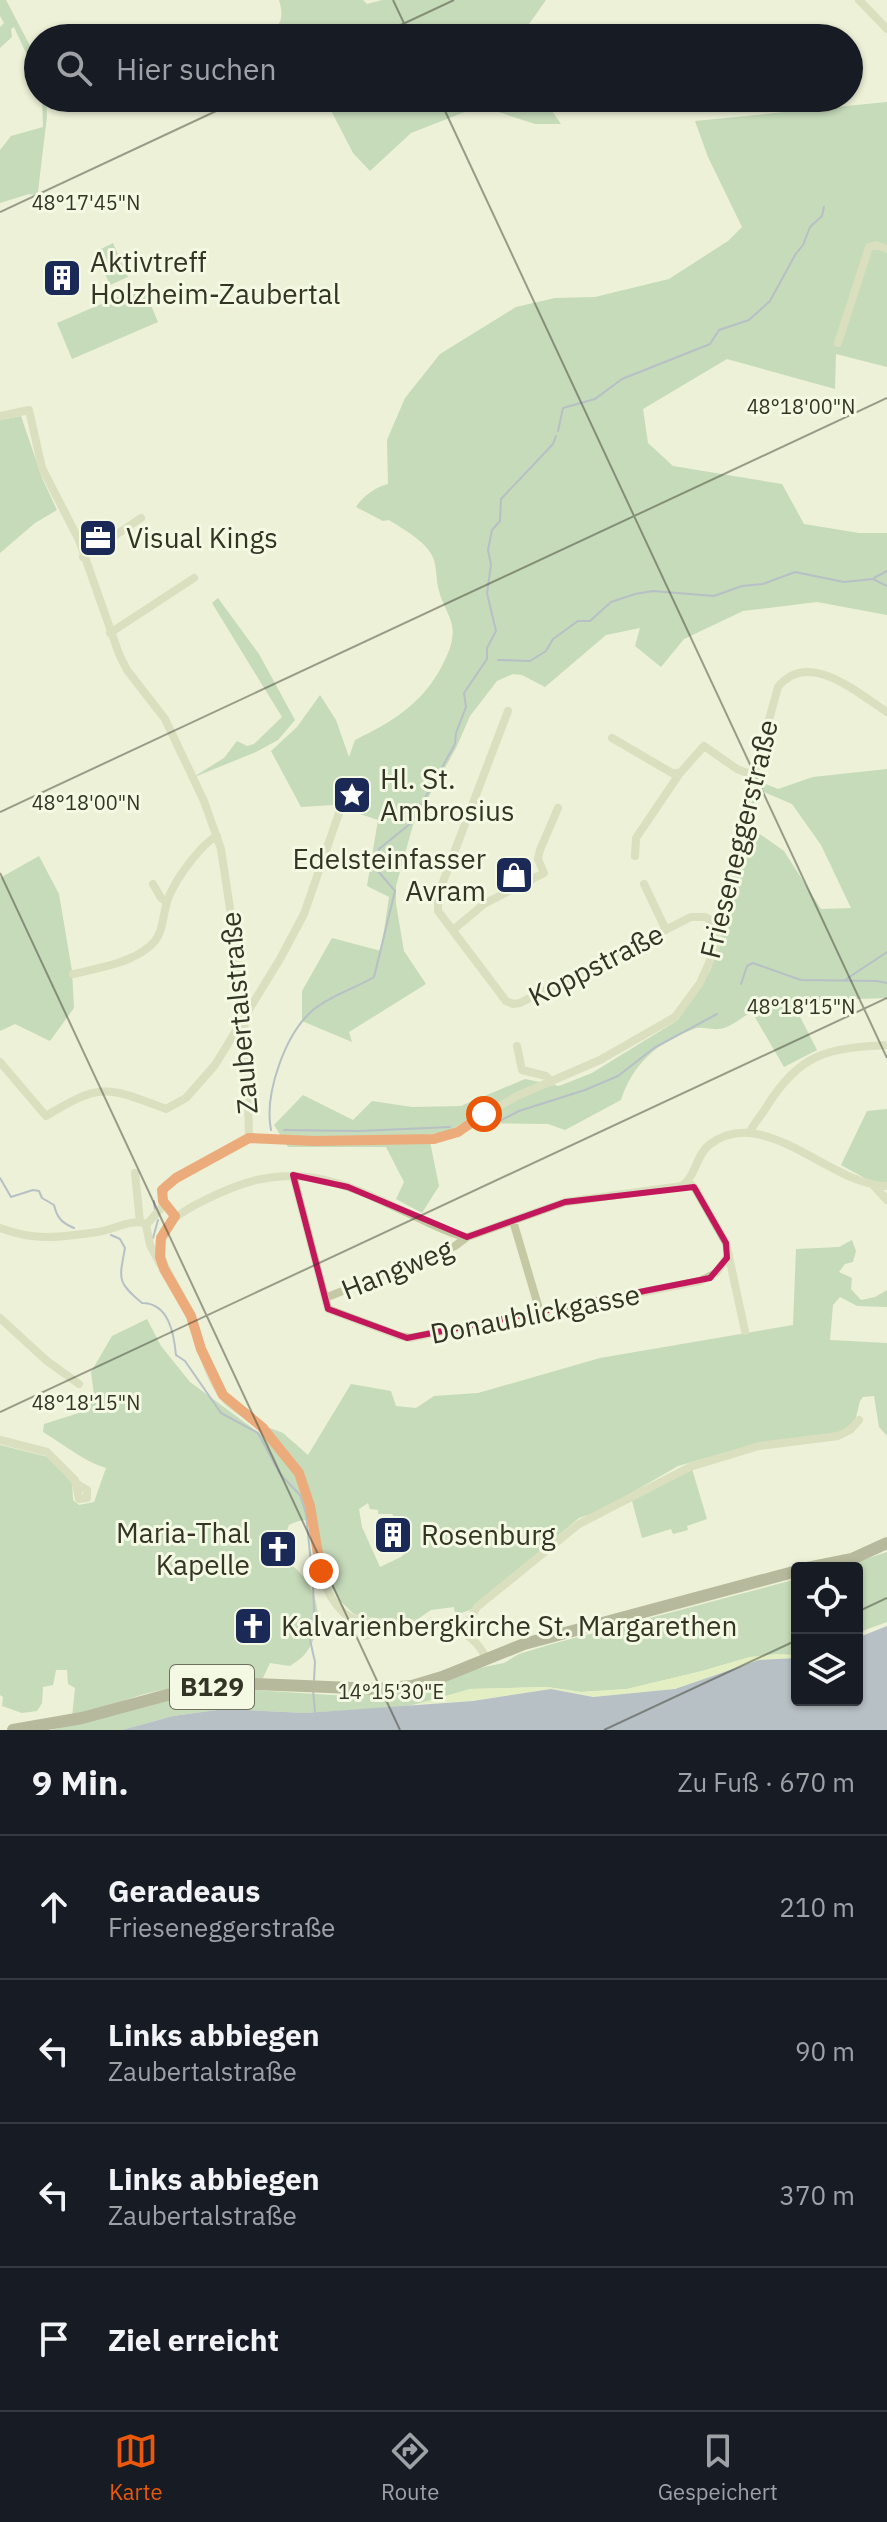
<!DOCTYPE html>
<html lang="de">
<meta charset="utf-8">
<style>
body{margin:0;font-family:"IBM Plex Sans",sans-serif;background:#20242c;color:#f1f3f6}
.controls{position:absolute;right:24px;bottom:24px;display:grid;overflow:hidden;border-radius:8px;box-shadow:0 2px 6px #0004}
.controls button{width:72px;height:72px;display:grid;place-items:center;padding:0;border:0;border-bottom:2px solid #363941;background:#171b24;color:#f1f3f6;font:40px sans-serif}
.stop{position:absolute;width:24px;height:24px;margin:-18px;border:6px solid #ea580c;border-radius:50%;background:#fff}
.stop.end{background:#ea580c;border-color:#fff;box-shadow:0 2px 8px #0008}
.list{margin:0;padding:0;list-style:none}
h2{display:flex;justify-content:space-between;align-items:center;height:104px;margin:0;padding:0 32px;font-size:34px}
h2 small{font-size:26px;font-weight:400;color:#9ea1a6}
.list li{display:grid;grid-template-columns:52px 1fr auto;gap:24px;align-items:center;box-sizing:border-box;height:144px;padding:0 32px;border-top:2px solid #363941}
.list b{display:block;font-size:30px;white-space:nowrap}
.list p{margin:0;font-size:26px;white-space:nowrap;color:#9ea1a6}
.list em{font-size:26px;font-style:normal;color:#9ea1a6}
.icon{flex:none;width:44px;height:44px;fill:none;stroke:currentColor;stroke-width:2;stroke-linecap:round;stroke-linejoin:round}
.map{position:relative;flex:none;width:887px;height:1730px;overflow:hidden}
.search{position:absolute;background:#171b24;box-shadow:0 2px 6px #0004;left:24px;right:24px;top:24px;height:88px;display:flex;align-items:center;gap:20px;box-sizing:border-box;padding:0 28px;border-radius:44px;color:#9ea1a6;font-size:30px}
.sheet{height:680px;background:#171b24}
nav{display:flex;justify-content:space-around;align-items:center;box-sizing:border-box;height:112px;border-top:2px solid #363941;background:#171b24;font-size:22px;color:#9ea1a6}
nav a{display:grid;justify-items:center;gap:4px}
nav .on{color:#ea580c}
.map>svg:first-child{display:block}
.green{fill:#97c097;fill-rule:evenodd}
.sand{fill:#d8eeab}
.water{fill:#7585af}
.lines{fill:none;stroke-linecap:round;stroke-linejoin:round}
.stream{stroke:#7585af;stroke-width:2}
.minor{stroke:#c4c9a3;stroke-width:8}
.primary{stroke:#767655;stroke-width:12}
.route{stroke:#ea580c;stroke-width:10}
.marked{fill:none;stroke:#c2185b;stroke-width:6;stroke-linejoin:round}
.ticks{fill:none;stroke:#343425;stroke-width:2;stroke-opacity:0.45}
.labels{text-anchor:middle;stroke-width:6;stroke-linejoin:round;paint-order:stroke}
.shield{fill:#f4f9e3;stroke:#6e6f5e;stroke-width:2}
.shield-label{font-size:26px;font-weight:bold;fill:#343425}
.poi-label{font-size:28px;fill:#343425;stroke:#f4f9e3;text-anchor:start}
.street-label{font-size:28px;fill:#343425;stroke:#f4f9e3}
.ticks-label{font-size:20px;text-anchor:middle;fill:#343425;stroke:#f4f9e3;stroke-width:6;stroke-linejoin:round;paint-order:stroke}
</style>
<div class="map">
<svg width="887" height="1730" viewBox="0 0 887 1730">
<rect width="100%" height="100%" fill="#ecf1d7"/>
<path class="green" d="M 0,0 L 6,0 L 38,61 L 38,79 L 14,27 L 11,29 L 12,37 L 0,48 L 0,27 L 4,23 L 0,16 Z
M 279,0 L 363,0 L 367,4 L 382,0 L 546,0 L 524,31 L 525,38 L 262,38 C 280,28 285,20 279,0 Z
M 42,98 L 46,98 L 47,116 L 37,200 L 34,195 L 29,194 L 0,203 L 0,150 L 11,136 L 43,127 Z
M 322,98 L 543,98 L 561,124 L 535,124 L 480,106 L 411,133 L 370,171 L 353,153 L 325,99 Z
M 887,102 L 887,367 L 836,354 L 835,389 L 727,359 L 643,409 L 648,443 L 673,466 L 782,484 L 804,524 L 859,533 L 887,533 L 887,615 L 817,602 L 743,611 L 684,639 L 661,667 L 635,646 L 640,628 L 606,635 L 545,687 L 522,675 L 513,674 L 497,681 L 470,716 L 456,748 L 413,825 L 396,886 L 396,904 L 404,951 L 426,984 L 349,1032 L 352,1042 L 302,1021 L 302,991 L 332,938 L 381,951 L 389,897 L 367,886 L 378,820 L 333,805 L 301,807 L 271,751 L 297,727 L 320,695 L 336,720 L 349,757 L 355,740 C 392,722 422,704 442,666 C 448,654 455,640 452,625 C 449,613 442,603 439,591 C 436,581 437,570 434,560 C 428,542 404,530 389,520 L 383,521 L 356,507 C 362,497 377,486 388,484 L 387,440 L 405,398 L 440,354 L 516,307 L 555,298 L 595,297 L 669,279 L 728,241 L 742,227 L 708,157 L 695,121 Z
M 113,243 L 128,277 L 110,285 L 95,252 Z
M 143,286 L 158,322 L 72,359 L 57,323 Z
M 21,416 L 42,478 L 57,510 L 35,523 L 0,553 L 0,420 Z
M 218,598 L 259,654 L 295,720 L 278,740 L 256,752 L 192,778 L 224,758 L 237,741 L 247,746 L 254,744 L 282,717 L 212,603 Z
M 887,769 L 887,998 L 792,1001 L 817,1050 L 784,1067 L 752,1012 C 742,1017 730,1028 719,1029 C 711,1030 702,1026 694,1029 C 658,1041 632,1065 621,1100 L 565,1130 L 548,1124 L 466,1123 L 430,1142 L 439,1186 L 422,1213 L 396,1199 L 404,1182 L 386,1147 L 288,1147 L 274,1125 L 303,1095 L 353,1120 L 372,1101 L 412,1107 L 461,1106 L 525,1079 L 559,1086 L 592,1073 L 678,1020 L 710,971 L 721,942 L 737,853 L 758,781 L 778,789 L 813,777 ZM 759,790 L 792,804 L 821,845 L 851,908 L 821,909 L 784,851 L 747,825 Z
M 39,856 L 59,894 L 72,971 L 74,1008 L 50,1041 L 15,1024 L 0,1031 L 0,878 Z
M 887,1109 L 887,1183 L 870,1181 L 841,1165 L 867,1111 Z
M 852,1240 L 856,1251 L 853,1262 L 845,1264 L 839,1272 L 852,1278 L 851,1289 L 861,1300 L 875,1297 L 887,1290 L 887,1307 L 857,1306 L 840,1297 L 833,1305 L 830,1340 L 887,1343 L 887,1436 L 879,1427 L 874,1396 L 863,1397 L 860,1401 L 855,1421 L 839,1434 L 752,1445 L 678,1466 L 600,1511 L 579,1518 L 470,1610 L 455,1615 L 454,1607 L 431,1610 L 415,1621 L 364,1617 L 354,1614 L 339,1600 L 327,1578 L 316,1524 C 306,1518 300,1520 289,1525 L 283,1541 L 272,1539 L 268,1548 C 276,1556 286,1560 294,1567 C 319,1588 327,1627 305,1654 C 301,1659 294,1663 290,1666 L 270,1663 L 263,1678 L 189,1684 L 144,1694 L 72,1717 L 75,1688 L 68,1684 L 67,1670 L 56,1670 L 53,1685 L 43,1687 L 42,1703 L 37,1711 L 22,1713 L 2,1706 L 3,1697 L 0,1695 L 0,1445 L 48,1457 L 72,1483 L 73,1500 L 79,1505 L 94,1502 L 106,1468 C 83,1461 65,1445 43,1432 L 44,1424 L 82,1412 L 94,1395 L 91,1372 L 112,1336 L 147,1319 L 161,1346 L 190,1382 L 263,1436 L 270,1428 L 283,1433 L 308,1455 L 351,1384 L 391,1391 L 396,1406 L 416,1408 L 434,1396 L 478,1393 L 600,1358 L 793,1325 L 796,1249 L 839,1247 ZM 368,1503 L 370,1509 L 378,1510 L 378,1514 L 392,1514 L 412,1540 L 409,1543 L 411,1549 L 401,1557 L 380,1567 L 362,1527 L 359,1509 Z
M 692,1469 L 707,1519 L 687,1526 L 688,1530 L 673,1534 L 671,1529 L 642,1538 L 632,1501 Z
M 887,1552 L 887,1622 L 857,1633 L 857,1568 L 839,1568 Z
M 797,1579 L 797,1655 L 750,1657 L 702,1671 L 627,1689 L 581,1692 L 547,1687 L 470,1689 L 441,1699 L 402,1707 L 305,1713 L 224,1709 L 173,1716 L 122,1730 L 51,1730 L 188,1695 L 238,1689 L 347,1696 L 414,1691 L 434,1686 L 474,1669 L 504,1663 L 519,1654 L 552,1644 Z"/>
<path class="sand" d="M 776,1654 L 797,1655 L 797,1658 L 759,1660 L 675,1689 L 593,1697 L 551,1689 L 473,1701 L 416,1704 L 470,1689 L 547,1687 L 581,1692 L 627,1689 L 702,1671 L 750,1657 Z"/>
<path class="water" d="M 887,1626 L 887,1730 L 122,1730 L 173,1716 L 224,1709 L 305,1713 L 473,1701 L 551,1689 L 593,1697 L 675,1689 L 759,1660 L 797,1658 L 797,1700 L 857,1700 L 857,1638 Z"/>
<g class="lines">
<path class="stream" d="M 558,431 L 563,408 L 595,399 L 622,379 L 710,344 L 719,330 L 749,320 L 770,301 L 795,255 L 803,245 L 810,227 L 822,216 L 824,207
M 874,578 L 887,571
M 498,660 L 530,661 L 546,651 L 553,639 L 578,621 L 590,621 L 611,602 L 635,594 L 653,591 L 714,596 L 742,586 L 763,584 L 795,572 L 844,582 L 873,579 L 887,586
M 845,980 L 887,952
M 741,984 L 747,966 L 753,963 L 801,980 L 877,981 L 887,983
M 494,1124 L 519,1111 L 585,1090 L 618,1076 L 654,1048 L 717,1014
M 271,1130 C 264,1094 285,1034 313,1010 C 331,995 354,989 374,977 L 395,891 L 378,871 L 379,849 L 411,823 L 455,744 L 456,733 L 466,707 L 464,693 L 487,659 L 487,648 L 496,631 L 487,593 L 491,565 L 488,550 L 492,530 L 500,521 L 501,499 L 553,444 L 556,436
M 284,1130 L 359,1131 L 450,1127
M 0,1178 L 11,1197 L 33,1190 L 39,1191 L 42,1198 L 54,1205 C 57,1218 62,1223 74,1228
M 154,1201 L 155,1210
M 111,1235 L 120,1239 L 125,1248 C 119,1280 117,1282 142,1303 C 169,1303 174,1334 176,1355 L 185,1361 L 221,1413 L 258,1433 L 280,1474 L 300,1495 L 306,1514 L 313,1583 L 314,1610 L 310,1640 L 315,1662 L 314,1680
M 153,1238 L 158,1220
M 313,1690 L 315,1712"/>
<path class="minor" d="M 859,0 L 887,29
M 838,343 L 869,247 L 876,245 L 887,249
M 0,416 L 29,410 L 42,468 L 79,540 L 119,654 L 127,670 L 165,719 L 204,801 L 221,849 L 239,968 L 247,1052 L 249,1138
M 83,557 L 141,518
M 110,633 L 194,578
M 508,711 L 438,895 L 438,911 L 506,1001 L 513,1004 L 520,1003 L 691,917 L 705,917 L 721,926
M 612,738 L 672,773 L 680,773
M 635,856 L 636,838 L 680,773 L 704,746 L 737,769 L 755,776
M 153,884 L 161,898 L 167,902
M 644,884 L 666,930
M 453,930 L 484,904 L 544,873 L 538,859 L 540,850 L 558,808
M 73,974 C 98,968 129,964 150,946 C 166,933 161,912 170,894 C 177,878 201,844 217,836
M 517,1046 L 522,1070 L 546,1076 L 552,1082
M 0,1062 L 46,1116 C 102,1082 107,1087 166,1109 L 186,1098 L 215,1065 L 280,959 L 304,914 L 339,813
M 750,1132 C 754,1123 762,1115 767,1106 C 800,1053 828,1048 887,1045
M 135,1173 L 140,1222
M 293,1175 L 328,1309 L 400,1336 L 410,1338 L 700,1281 L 716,1273 L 729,1255
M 688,1181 L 696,1190 L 726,1243 L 745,1331
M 874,1186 L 887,1200
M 175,1216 L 162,1198 L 166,1185 L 249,1138 L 314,1141 L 412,1140 L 447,1136 L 517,1096 L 600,1060 L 675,1017 L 700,983 L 716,947 L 740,825 L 778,687 C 809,649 857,693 887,712
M 513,1221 L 540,1312
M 0,1228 C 38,1242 59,1237 98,1232 C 114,1230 131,1218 146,1224
M 160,1264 L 150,1245 L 146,1225 L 165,1204
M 325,1298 L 455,1246 L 467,1237
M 0,1318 L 47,1361 L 79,1384
M 0,1440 L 47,1452 L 75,1480 L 79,1499 L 87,1498 L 87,1490 L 77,1484
M 462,1632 L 477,1607 L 579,1524 L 690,1467 L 759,1446 L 838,1436 L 850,1430 L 859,1420
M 365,1636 L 397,1625
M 486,1658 C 465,1613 413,1626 373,1622 C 362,1621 352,1620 344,1613 C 302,1574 325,1505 291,1461 C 280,1447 268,1432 254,1421 C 245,1413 233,1408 225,1399 C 208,1378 201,1346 192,1321 C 173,1265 123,1239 205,1200 C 241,1182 274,1171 315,1178 C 355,1185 391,1206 427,1222 C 440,1228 453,1235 467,1237 L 565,1202 L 682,1186 C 696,1176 696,1155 709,1145 C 764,1102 831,1186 887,1186"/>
<path class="primary" d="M 807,1568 L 852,1559 L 887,1543
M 13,1730 L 82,1718 L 167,1695 L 215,1686 L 256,1684 L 376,1689 L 412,1686 L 442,1677 L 524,1644 L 797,1571"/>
</g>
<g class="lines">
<path class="route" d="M 321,1571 L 310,1506 L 299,1473 L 262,1427 L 223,1395 L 201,1349 L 191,1316 L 164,1269 L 160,1257 L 161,1238 L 175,1216 L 163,1201 L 162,1190 L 176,1178 L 249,1138 L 314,1141 L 434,1139 L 458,1132 L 484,1114"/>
</g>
<path d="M0 0H887V1730H0ZM 293,1175 L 348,1187 L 467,1237 L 565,1202 L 694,1187 L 726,1243 L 727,1258 L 710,1278 L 407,1338 L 328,1309 Z" fill="#ecf1d7" fill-opacity=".55" fill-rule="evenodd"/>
<path class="marked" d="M 293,1175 L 348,1187 L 467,1237 L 565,1202 L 694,1187 L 726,1243 L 727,1258 L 710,1278 L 407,1338 L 328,1309 Z"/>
<path class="ticks" d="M 393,0 L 411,38M 373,38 L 454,0M 439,98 L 887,1058M 0,212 L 244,98M 0,812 L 887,398M 0,873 L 400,1730M 0,1412 L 887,998M 857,1612 L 887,1598M 604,1730 L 797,1640"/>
<defs>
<symbol id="building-square" viewBox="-11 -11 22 22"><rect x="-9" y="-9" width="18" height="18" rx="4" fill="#1a2956" stroke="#f4f9e3"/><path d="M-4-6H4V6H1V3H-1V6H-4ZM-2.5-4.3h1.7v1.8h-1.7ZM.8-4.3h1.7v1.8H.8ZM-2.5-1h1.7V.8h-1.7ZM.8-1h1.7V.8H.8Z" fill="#fff"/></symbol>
<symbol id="office-square" viewBox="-11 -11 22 22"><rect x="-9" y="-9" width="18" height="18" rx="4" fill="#1a2956" stroke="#f4f9e3"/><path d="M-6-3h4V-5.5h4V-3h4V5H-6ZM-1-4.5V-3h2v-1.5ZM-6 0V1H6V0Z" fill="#fff"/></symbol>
<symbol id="sight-square" viewBox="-11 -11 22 22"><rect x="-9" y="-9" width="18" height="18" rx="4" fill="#1a2956" stroke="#f4f9e3"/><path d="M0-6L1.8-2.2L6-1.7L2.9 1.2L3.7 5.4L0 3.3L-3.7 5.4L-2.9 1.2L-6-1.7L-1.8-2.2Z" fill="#fff"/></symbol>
<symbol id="shop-square" viewBox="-11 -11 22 22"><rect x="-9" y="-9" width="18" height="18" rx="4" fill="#1a2956" stroke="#f4f9e3"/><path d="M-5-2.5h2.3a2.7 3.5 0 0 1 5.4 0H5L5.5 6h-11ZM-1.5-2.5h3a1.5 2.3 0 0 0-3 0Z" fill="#fff"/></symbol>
<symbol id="church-square" viewBox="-11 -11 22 22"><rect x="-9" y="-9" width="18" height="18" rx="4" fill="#1a2956" stroke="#f4f9e3"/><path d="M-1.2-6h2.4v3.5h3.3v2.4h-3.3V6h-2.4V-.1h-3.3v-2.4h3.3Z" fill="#fff"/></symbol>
</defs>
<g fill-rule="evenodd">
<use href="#building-square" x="40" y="256" width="44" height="44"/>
<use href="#office-square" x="76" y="516" width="44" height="44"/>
<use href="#sight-square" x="330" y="773" width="44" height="44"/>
<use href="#shop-square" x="492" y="853" width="44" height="44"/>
<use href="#building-square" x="371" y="1513" width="44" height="44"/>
<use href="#church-square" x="256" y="1527" width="44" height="44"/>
<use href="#church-square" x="231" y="1604" width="44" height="44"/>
</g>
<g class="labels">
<rect class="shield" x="170" y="1665" width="84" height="44" rx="6"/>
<g class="shield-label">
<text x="212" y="1696">B129</text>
</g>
<g class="poi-label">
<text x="90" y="272">Aktivtreff<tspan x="90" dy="32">Holzheim-Zaubertal</tspan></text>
<text x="126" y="548">Visual Kings</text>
<text x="380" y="789">Hl. St.<tspan x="380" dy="32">Ambrosius</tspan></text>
<text x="486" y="869" text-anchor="end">Edelsteinfasser<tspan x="486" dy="32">Avram</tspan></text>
<text x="250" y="1543" text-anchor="end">Maria-Thal<tspan x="250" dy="32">Kapelle</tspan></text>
<text x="421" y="1545">Rosenburg</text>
<text x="281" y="1636">Kalvarienbergkirche St. Margarethen</text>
</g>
<g class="street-label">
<text transform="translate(739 839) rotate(-76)" y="10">Frieseneggerstraße</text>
<text transform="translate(596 965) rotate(-27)" y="10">Koppstraße</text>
<text transform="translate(239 1013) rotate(-95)" y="10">Zaubertalstraße</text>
<text transform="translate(397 1269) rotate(-22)" y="10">Hangweg</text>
<text transform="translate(535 1314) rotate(-11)" y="10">Donaublickgasse</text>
</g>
</g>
<g class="ticks-label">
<text x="86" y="210">48°17'45"N</text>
<text x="801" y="414">48°18'00"N</text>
<text x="86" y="810">48°18'00"N</text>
<text x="801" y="1014">48°18'15"N</text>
<text x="86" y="1410">48°18'15"N</text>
<text x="391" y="1699">14°15'30"E</text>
</g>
</svg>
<div class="controls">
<button><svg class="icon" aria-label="locate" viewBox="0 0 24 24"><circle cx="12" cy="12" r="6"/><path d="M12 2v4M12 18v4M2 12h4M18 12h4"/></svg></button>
<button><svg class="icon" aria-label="layers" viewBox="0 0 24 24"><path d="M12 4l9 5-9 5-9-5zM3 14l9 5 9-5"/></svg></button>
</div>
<div class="stop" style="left:484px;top:1114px"></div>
<div class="stop end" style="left:321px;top:1571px"></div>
<div class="search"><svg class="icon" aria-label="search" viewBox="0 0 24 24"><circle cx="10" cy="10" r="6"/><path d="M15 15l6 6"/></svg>Hier suchen</div>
</div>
<section class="sheet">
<h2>9 Min.<small>Zu Fuß · 670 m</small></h2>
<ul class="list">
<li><svg class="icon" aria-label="ahead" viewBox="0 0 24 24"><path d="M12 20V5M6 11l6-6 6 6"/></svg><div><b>Geradeaus</b><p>Frieseneggerstraße</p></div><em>210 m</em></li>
<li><svg class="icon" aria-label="left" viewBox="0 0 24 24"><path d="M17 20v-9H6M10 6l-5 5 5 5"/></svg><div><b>Links abbiegen</b><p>Zaubertalstraße</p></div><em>90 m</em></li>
<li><svg class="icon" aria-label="left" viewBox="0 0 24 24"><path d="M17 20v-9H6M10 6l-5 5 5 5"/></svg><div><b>Links abbiegen</b><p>Zaubertalstraße</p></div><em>370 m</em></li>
<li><svg class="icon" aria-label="arrive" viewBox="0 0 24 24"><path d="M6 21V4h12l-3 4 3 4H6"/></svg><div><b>Ziel erreicht</b></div></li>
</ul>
</section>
<nav>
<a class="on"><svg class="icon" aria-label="map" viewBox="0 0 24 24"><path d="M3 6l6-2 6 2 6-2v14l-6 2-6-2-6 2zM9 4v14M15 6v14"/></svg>Karte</a>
<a><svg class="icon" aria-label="directions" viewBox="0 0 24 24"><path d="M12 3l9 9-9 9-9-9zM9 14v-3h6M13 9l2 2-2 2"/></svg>Route</a>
<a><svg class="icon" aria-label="saved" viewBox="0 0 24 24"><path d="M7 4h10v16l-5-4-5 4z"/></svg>Gespeichert</a>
</nav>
